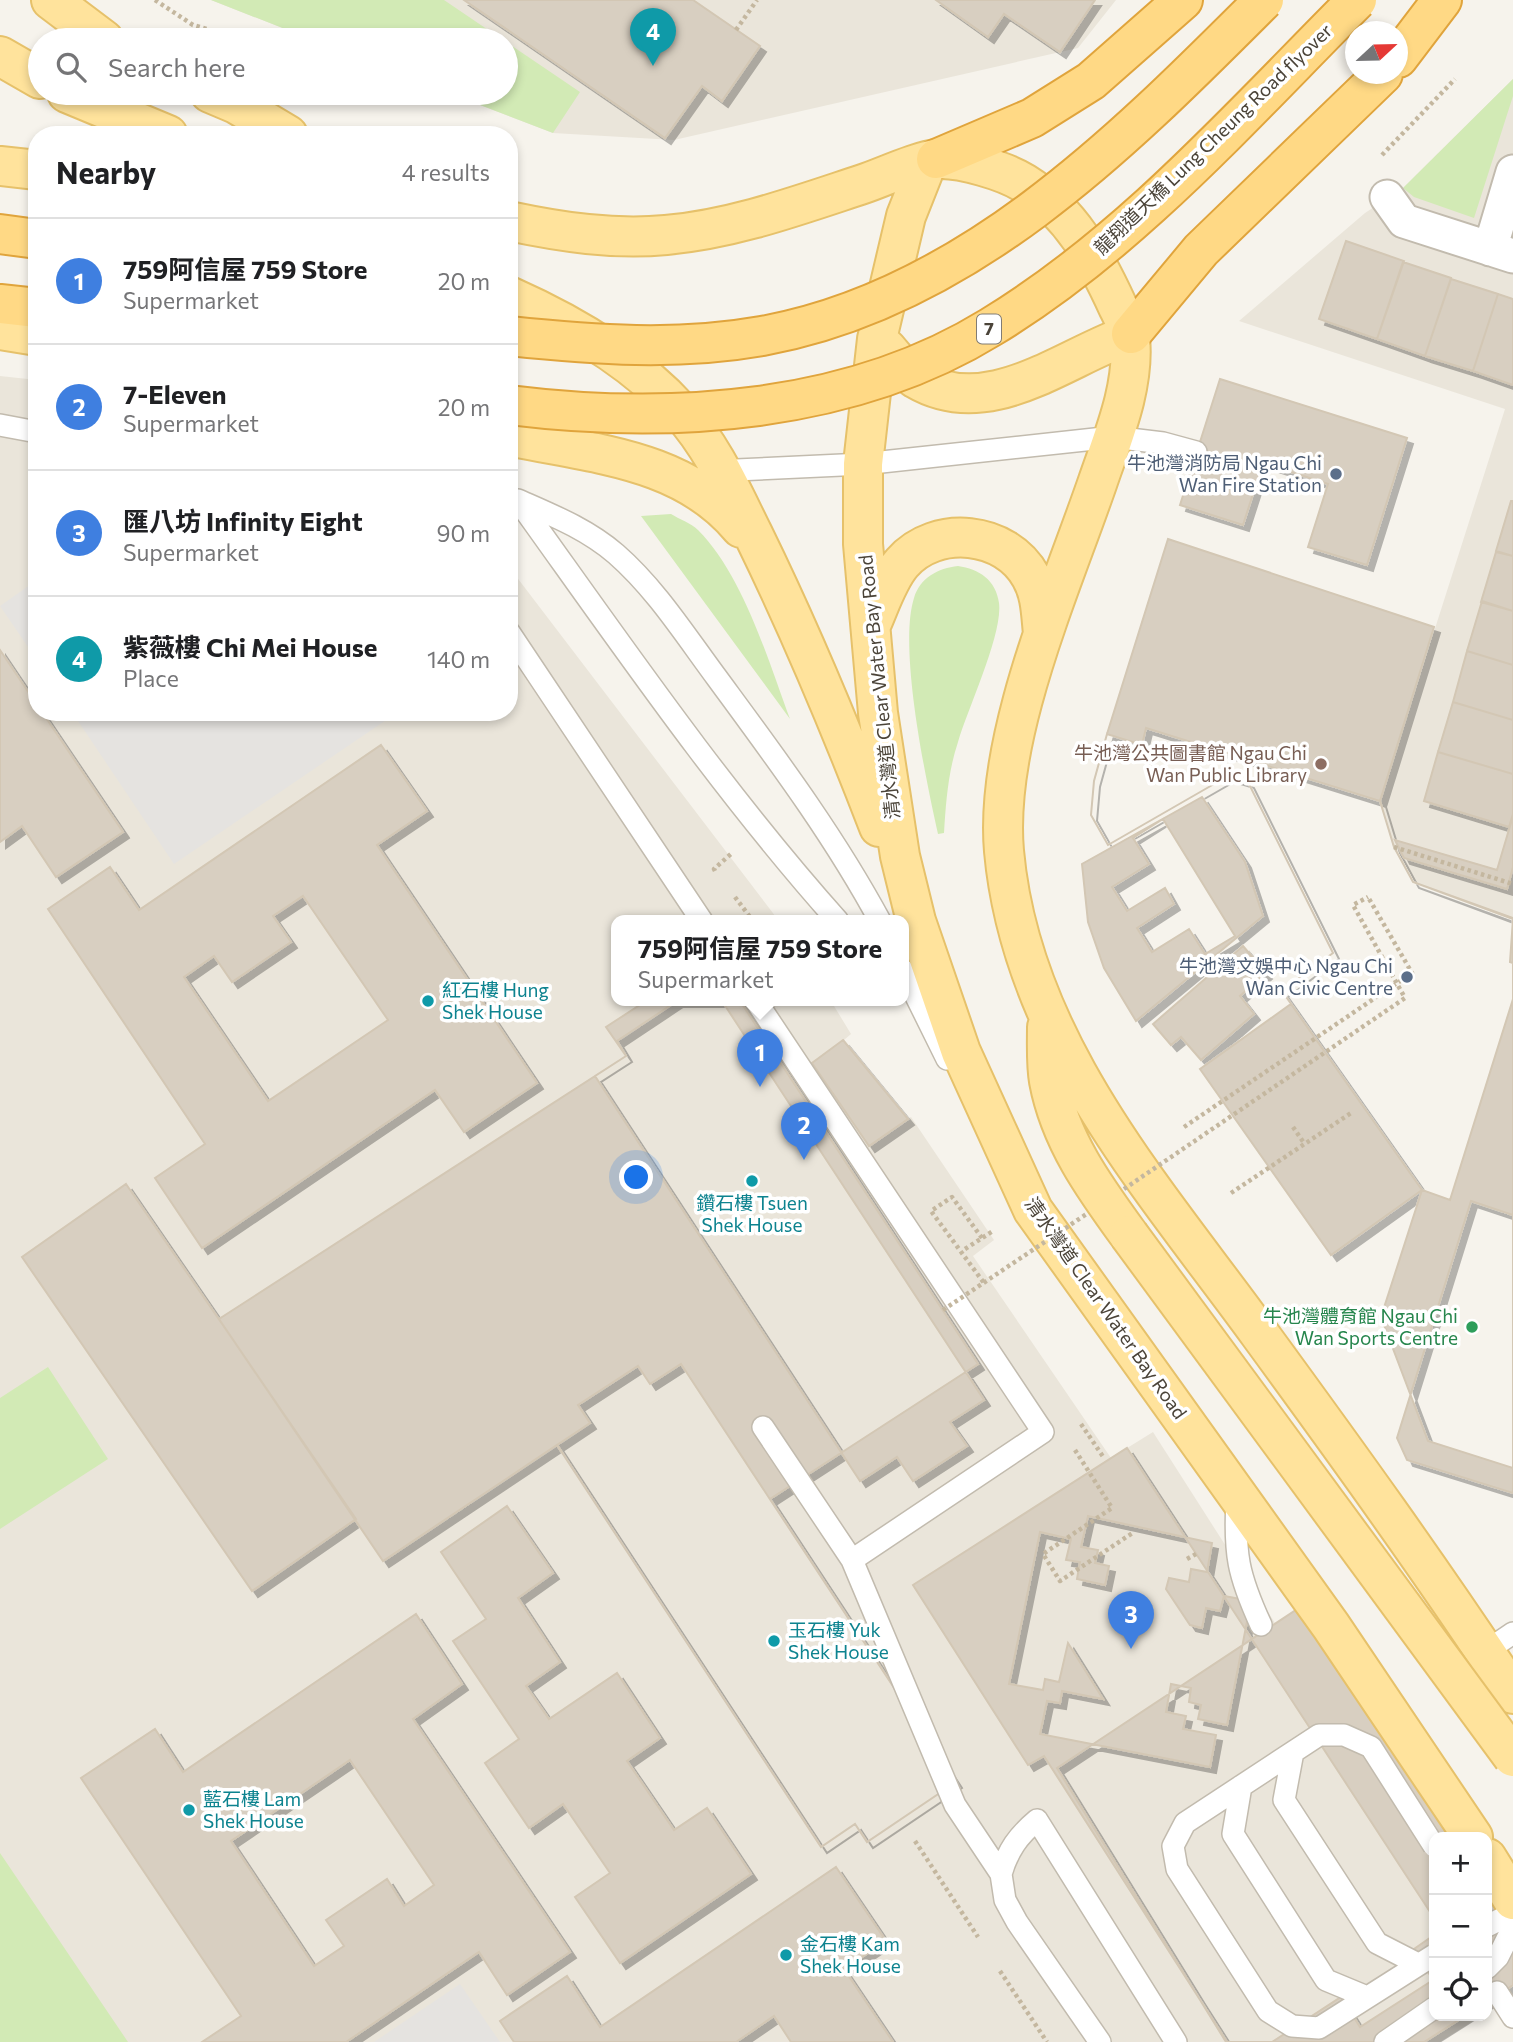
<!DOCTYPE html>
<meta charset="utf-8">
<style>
body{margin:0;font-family:Commissioner,"Noto Sans TC",sans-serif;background:#f2f2f2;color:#202124}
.controls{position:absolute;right:21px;bottom:21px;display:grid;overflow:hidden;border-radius:14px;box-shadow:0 4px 10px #0003}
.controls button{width:63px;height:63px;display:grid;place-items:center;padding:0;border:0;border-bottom:2px solid #e0e0e0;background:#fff;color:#202124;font:35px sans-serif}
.compass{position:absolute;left:1345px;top:21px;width:63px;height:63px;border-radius:50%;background:#fff;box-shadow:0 4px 10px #0003;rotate:68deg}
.you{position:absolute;left:637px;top:1178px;width:24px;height:24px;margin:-18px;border:5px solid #fff;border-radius:50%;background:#1a73e8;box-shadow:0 0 0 10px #1a73e833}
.badge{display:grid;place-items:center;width:46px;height:46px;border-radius:50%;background:#fc3f1d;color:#fff;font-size:23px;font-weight:700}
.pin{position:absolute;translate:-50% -58px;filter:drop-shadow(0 2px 4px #0008)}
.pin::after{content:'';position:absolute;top:37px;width:24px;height:21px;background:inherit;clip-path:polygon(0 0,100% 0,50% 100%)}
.popup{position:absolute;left:611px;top:915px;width:298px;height:91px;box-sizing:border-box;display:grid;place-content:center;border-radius:14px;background:#fff;filter:drop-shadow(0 2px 5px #0005);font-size:23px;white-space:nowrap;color:#757577}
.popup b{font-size:26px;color:#202124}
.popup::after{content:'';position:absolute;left:50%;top:100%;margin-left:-14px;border:14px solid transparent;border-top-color:#fff}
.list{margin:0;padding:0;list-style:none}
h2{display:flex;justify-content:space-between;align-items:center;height:91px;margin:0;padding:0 28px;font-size:30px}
h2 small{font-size:23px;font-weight:400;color:#757577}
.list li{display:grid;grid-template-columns:46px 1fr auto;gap:21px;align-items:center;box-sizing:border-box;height:126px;padding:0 28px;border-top:2px solid #e0e0e0}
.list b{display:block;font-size:26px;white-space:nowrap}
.list p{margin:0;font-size:23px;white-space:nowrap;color:#757577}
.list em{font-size:23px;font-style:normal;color:#757577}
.icon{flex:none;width:38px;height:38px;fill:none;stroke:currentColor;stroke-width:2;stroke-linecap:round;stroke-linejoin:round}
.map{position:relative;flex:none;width:1513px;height:2042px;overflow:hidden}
.search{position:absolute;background:#fff;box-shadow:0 4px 10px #0003;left:28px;top:28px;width:490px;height:77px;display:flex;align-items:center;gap:18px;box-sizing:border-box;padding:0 24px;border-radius:38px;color:#757577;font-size:26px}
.panel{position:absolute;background:#fff;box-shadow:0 4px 10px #0003;left:28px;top:126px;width:490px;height:595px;border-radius:28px}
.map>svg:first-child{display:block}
.residential{fill:#eae5da}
.green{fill:#d2eab5}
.parking{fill:#e5e3e0}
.building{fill:#d8cfc1;stroke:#d3c7b4;stroke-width:2;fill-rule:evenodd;filter:url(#shadow)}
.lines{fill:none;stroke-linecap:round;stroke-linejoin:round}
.service-casing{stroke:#c2bbae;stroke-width:24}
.pedestrian-casing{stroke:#c2bbae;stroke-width:37}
.primary-casing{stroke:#e6c16a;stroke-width:42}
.trunk-casing{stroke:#e0a43c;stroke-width:42}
.path{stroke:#c4b79f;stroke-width:4.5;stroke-dasharray:3.5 3.5;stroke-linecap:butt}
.service{stroke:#fff;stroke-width:21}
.pedestrian{stroke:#fff;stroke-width:33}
.primary{stroke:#ffe39c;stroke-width:38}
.trunk{stroke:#ffd985;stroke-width:38}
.service-bridge-casing{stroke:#c2bbae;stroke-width:24;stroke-linecap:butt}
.primary-bridge-casing{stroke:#e6c16a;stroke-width:42;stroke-linecap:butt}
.trunk-bridge-casing{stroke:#e0a43c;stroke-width:42;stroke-linecap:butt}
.path-bridge{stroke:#c4b79f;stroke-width:4.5;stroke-dasharray:3.5 3.5;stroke-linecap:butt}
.service-bridge{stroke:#fff;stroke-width:21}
.primary-bridge{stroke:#ffe39c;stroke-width:38}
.trunk-bridge{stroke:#ffd985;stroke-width:38}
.service-dot{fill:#5c6f8a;stroke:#fff;stroke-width:2.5}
.education-dot{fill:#8d6e63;stroke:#fff;stroke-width:2.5}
.culture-dot{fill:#0f9aa8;stroke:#fff;stroke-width:2.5}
.leisure-dot{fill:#2e9e5b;stroke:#fff;stroke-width:2.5}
.labels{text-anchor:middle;stroke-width:7;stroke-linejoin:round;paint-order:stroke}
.shield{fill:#fff;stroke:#817c74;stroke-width:2}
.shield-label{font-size:18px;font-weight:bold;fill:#4b4439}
.street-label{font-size:19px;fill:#4b4439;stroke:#fff}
.service-label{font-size:19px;fill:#4e5e75;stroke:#fff;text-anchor:end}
.education-label{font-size:19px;fill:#785e54;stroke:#fff;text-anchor:end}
.culture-label{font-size:19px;fill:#0d838f;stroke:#fff;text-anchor:start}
.leisure-label{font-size:19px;fill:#27864d;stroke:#fff;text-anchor:end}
</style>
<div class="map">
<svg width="1513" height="2042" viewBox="0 0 1513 2042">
<defs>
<filter id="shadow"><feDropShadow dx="6" dy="6" stdDeviation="0" flood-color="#0004"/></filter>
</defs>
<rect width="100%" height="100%" fill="#f6f3ec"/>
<path class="residential" d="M 211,0 L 1116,0 L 1078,48 L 674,140 L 553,133 L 449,93 L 506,93 L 506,40 L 313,40 Z
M 1513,79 L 1513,919 L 1413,882 L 1394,847 L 1380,801 L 1505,409 L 1239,321 L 1365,213 L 1403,188 Z
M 0,376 L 37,380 L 37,712 L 509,712 L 509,567 L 779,921 L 616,921 L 616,1001 L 831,1001 L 851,1034 L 844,1040 L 908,1119 L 911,1117 L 994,1240 L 973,1256 L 1111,1458 L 1153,1432 L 1434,1872 L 1434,2016 L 1481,2016 L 1440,2042 L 0,2042 Z"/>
<path class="green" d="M 211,0 L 444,0 L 503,40 L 313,40 Z
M 506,42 L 580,92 L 553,133 L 449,93 L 506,93 Z
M 1513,79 L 1513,96 L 1474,218 L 1414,197 L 1403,188 Z
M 671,514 C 679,519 691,523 698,530 C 743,575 768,660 790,719 L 641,516 Z
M 958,566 C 979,569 996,580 999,603 C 1003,634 968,708 958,742 C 948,772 946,802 944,833 L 938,834 C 926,780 898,648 914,598 C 920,578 938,568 958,566 Z
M 48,1367 L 108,1459 L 0,1529 L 0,1398 Z
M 0,1853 L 128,2042 L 0,2042 Z"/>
<path class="parking" d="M 37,580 L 37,660 L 0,606 Z
M 72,712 L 398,712 L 174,864 Z
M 460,1984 L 500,2042 L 374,2042 Z"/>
<path class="building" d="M 464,0 L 693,0 L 760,46 L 722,101 L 702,86 L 665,138 Z
M 936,0 L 1095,0 L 1060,52 L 1004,14 L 988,37 Z
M 1346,241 L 1404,261 L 1377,339 L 1319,319 Z
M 1403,262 L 1451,278 L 1425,356 L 1377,339 Z
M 1451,279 L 1498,294 L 1473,371 L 1425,356 Z
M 1498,294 L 1513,299 L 1513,385 L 1473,371 Z
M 1220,379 L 1407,438 L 1367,565 L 1308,547 L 1328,484 L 1263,463 L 1243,525 L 1180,505 Z
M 1511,501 L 1513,501 L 1513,556 L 1496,551 Z
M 1168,539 L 1434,627 L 1380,801 L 1394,847 L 1413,882 L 1513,918 L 1513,1468 L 1428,1441 L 1381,1317 L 1422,1190 L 1282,991 L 1333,953 L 1248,782 L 1228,776 L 1108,845 L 1091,815 L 1094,781 L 1107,734 Z
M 1496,552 L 1513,556 L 1513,611 L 1481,602 Z
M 1482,601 L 1513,611 L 1513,665 L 1467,651 Z
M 0,650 L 37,705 L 37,712 L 42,712 L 123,832 L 56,877 L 22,826 L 0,842 Z
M 1467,651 L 1513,665 L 1513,720 L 1453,702 Z
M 1453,702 L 1513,720 L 1513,774 L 1438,752 Z
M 1146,728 L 1380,801 L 1394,847 L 1413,882 L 1513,919 L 1510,962 L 1513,963 L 1513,999 L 1450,1200 L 1422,1190 L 1282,991 L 1333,953 L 1248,782 L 1228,776 L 1108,845 L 1091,815 L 1094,781 L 1107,734 L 1142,745 Z
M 381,745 L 427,811 L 377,845 L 537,1083 L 464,1132 L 435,1090 L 202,1248 L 155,1178 L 205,1144 L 48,909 L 110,867 L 139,910 ZM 303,896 L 388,1020 L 268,1101 L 184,977 L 214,956 L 232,982 L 291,942 L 273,916 Z
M 1438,752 L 1513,774 L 1513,814 L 1509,827 L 1424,801 Z
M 1202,797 L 1245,862 L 1263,916 L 1136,1021 L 1104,968 L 1088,922 L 1082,864 Z
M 1513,816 L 1513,867 L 1507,889 L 1404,858 L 1395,840 L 1497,870 Z
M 1163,819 L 1235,936 L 1205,954 L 1189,929 L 1152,952 L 1137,928 L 1174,904 L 1165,888 L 1127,911 L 1112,887 L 1149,864 L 1133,838 Z
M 1243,946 L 1266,973 L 1240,996 L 1254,1014 L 1201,1060 L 1181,1037 L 1171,1045 L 1153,1024 Z
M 646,1001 L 740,1001 L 978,1364 L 770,1499 L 956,1782 L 867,1842 L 855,1824 L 821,1847 L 557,1445 L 383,1561 L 219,1319 L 626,1056 L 606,1027 Z
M 677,1001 L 722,1001 L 984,1400 L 950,1422 L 967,1446 L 913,1481 L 897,1457 L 860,1481 L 595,1076 L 626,1056 L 617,1041 Z
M 1291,1004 L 1422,1190 L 1331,1255 L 1200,1069 Z
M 843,1040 L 908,1119 L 869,1146 L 812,1063 Z
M 126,1184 L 356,1519 L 252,1591 L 22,1257 Z
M 1471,1201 L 1513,1215 L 1513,1493 L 1407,1460 L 1397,1438 Z
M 681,1364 L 956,1782 L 867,1842 L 855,1824 L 821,1847 L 557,1445 L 590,1423 L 578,1405 L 638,1366 L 650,1384 Z
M 1127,1448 L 1434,1918 L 1434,1935 L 1414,1949 L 1433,1980 L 1360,2027 L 1341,1997 L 1272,2042 L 1227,2042 L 1044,1756 L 1028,1765 L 913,1585 Z
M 507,1506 L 553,1573 L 518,1598 L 560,1662 L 526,1686 L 549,1719 L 617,1673 L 660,1738 L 627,1761 L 674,1830 L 707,1808 L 751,1874 L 620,1963 L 575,1897 L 610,1873 L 563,1804 L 529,1828 L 485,1763 L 519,1739 L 453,1641 L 486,1619 L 441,1552 Z
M 1088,1516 L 1212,1543 L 1207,1572 L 1191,1569 L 1189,1582 L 1169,1578 L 1166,1589 L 1190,1625 L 1202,1628 L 1206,1608 L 1220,1611 L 1224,1596 L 1251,1601 L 1227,1725 L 1198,1719 L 1201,1705 L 1189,1702 L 1191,1688 L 1171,1684 L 1166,1712 L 1186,1716 L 1183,1729 L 1216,1735 L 1210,1767 L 1040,1734 L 1047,1701 L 1060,1703 L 1062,1691 L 1103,1699 L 1068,1643 L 1059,1682 L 1045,1679 L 1043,1690 L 1009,1684 L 1040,1532 L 1071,1539 L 1066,1560 L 1080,1562 L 1077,1579 L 1105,1585 L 1109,1566 L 1095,1563 L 1098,1550 L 1081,1547 Z
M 1308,1602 L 1462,1837 L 1434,1837 L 1434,2016 L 1465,2016 L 1424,2042 L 1226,2042 L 1057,1768 Z
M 416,1614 L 462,1684 L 413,1719 L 570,1952 L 507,1995 L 479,1952 L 346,2042 L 202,2042 L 241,2016 L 81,1778 L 155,1729 L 183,1772 ZM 350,1760 L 434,1885 L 404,1906 L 387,1879 L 326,1920 L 344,1946 L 314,1966 L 231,1841 Z
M 836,1867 L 886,1941 L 844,1969 L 893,2042 L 791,2042 L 774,2016 L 736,2042 L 514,2042 L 500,2021 L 567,1976 L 600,2027 Z
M 1487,1876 L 1513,1916 L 1513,1985 L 1487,2002 Z"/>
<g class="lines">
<defs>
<path id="service" d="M 0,425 L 37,432
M 714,471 L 863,464 L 1113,437 L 1163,443 L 1196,452
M 518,500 C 552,515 587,529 616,554 C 656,589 685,635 717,678 C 775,757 833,834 880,921
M 519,502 C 621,644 721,790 838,921
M 509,632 L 702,921
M 903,970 L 947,1059
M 756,1001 L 1043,1432 L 852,1560
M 763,1427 L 852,1560 L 955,1805 L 1001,1874 L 1005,1900 L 1017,1922 L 1100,2042
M 1237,1499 C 1234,1554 1238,1575 1261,1625
M 1485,1652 L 1513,1633
M 1001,1874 C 1008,1850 1018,1836 1037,1820 L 1176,2042
M 1487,1926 L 1513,1913
M 1487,1968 L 1498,1957 L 1513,1927
M 1497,1992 L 1513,2017
M 1385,2042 L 1434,2008"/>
<path id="pedestrian" d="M 1387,197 L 1404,221 L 1513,256
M 1490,249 L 1513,172"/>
<path id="primary" d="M 51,0 L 104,40
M 0,56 L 40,79
M 67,93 L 168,135
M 210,93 L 236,104 L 288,135
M 927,163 L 906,216 L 877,339 L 863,464 L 863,544 L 878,713 L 900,856 L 916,921 L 961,1052 L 1033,1210 L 1331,1626 L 1473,1837
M 0,166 L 37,170
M 509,221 C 561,232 614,240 666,235 C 734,229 799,205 863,184 C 884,177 917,161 938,159 C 961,158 1005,171 1024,183 C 1071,212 1096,259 1118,307 C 1123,317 1129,328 1130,338 C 1135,386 1113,437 1098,481 C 1061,589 994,737 1004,851 C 1021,1041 1152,1186 1259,1333 C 1346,1452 1432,1571 1513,1694
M 509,296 C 572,324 634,360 680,411 C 713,447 732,492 753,534 C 800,630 841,728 879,827
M 0,330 L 37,336
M 886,348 C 895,358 905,372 916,379 C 989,422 1064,357 1131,334
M 509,436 C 592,454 683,458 741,528
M 871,625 C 880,605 888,579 902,563 C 936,524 1006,531 1031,577 C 1041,594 1041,615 1043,634
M 1047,1027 C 1047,1045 1046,1064 1049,1081 C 1060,1140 1094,1187 1129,1235
M 1487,1858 L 1513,1900"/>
<path id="trunk" d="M 1398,58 L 1442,0
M 936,159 L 1032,118 L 1091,81 L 1183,0
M 0,234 L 37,239
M 0,304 L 37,308
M 1131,334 L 1201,250 L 1383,74"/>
</defs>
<use href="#service" class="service-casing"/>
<use href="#pedestrian" class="pedestrian-casing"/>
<use href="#primary" class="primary-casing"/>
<use href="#trunk" class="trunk-casing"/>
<path class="path" d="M 155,0 L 193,25 L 243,40
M 736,30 L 757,0
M 1382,155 L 1455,79
M 1394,847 L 1513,884
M 715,871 L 714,869 L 732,853
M 735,897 L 753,921
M 1184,1127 L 1412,973 L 1368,897
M 1293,1127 L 1304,1143
M 1231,1193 L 1351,1113
M 965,1249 L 993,1231
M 1081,1424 L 1104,1458
M 1075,1450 L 1112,1508 L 1043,1554 L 1060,1581 L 1134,1532
M 1187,1559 L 1196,1554
M 915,1841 L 978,1937
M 1000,1971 L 1047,2042"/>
<use href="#service" class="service"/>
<use href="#pedestrian" class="pedestrian"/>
<use href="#primary" class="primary"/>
<use href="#trunk" class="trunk"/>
<defs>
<path id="service-bridge" d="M 1293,1752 L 1284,1800 L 1377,1943 L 1418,1964
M 1241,1786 L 1233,1834 L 1326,1980 L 1367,1997
M 1434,1846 L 1371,1747 L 1344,1735 L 1319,1735 L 1185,1823 L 1173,1846 L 1177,1869 L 1268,2011 L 1292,2026 L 1319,2028 L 1434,1955"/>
<path id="primary-bridge" d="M 1129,1235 L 1513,1757"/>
<path id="trunk-bridge" d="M 509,336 C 594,345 678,351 762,336 C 967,299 1123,141 1264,0
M 509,405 C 670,425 850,414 991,327 C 1131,242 1242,115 1357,0"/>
</defs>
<use href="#service-bridge" class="service-bridge-casing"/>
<use href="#primary-bridge" class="primary-bridge-casing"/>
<use href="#trunk-bridge" class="trunk-bridge-casing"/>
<path class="path-bridge" d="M 1124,1189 L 1405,998 L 1353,905 L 1368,897
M 982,1238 L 952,1197 L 931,1211 L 984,1283
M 943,1310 L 1088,1213"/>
<use href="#service-bridge" class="service-bridge"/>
<use href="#primary-bridge" class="primary-bridge"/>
<use href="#trunk-bridge" class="trunk-bridge"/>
</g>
<g class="service-dot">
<circle cx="1336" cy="474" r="7"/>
<circle cx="1407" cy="977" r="7"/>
</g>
<circle class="education-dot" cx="1321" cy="764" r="7"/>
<g class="culture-dot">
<circle cx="428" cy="1001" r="7"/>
<circle cx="752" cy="1181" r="7"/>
<circle cx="774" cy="1641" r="7"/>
<circle cx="189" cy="1810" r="7"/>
<circle cx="786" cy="1955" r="7"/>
</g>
<circle class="leisure-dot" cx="1472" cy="1327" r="7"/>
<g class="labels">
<rect class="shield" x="977" y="314.5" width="24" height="29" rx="5"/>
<g class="shield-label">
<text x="989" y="335">7</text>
</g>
<g class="street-label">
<text transform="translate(1213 139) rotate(-44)" y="7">龍翔道天橋 Lung Cheung Road flyover</text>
<text transform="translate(879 687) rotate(-96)" y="7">清水灣道 Clear Water Bay Road</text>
<text transform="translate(1106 1308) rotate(55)" y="7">清水灣道 Clear Water Bay Road</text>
</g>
<g class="service-label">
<text x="1322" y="470">牛池灣消防局 Ngau Chi<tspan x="1322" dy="22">Wan Fire Station</tspan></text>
<text x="1393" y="973">牛池灣文娛中心 Ngau Chi<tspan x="1393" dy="22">Wan Civic Centre</tspan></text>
</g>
<g class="education-label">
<text x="1307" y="760">牛池灣公共圖書館 Ngau Chi<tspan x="1307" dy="22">Wan Public Library</tspan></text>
</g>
<g class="culture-label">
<text x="442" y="997">紅石樓 Hung<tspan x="442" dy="22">Shek House</tspan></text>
<text x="752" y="1210" text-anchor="middle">鑽石樓 Tsuen<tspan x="752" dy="22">Shek House</tspan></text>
<text x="788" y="1637">玉石樓 Yuk<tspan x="788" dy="22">Shek House</tspan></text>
<text x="203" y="1806">藍石樓 Lam<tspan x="203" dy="22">Shek House</tspan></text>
<text x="800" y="1951">金石樓 Kam<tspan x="800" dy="22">Shek House</tspan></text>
</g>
<g class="leisure-label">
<text x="1458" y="1323">牛池灣體育館 Ngau Chi<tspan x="1458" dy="22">Wan Sports Centre</tspan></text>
</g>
</g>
</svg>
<div class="controls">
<button>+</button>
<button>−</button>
<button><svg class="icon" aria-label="locate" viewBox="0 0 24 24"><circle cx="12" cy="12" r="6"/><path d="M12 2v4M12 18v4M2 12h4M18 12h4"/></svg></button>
</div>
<svg class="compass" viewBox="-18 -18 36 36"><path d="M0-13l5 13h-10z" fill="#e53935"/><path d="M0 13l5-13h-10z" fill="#757577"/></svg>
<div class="you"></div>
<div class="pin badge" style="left:760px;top:1087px;background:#3f7fe0">1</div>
<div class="popup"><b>759阿信屋 759 Store</b>Supermarket</div>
<div class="pin badge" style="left:804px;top:1160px;background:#3f7fe0">2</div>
<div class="pin badge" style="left:1131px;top:1649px;background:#3f7fe0">3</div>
<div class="pin badge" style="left:653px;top:66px;background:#0f9aa8">4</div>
<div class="search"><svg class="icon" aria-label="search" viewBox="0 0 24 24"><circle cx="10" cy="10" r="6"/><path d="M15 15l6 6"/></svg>Search here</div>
<section class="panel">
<h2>Nearby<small>4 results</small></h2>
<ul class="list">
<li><span class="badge" style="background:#3f7fe0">1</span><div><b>759阿信屋 759 Store</b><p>Supermarket</p></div><em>20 m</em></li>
<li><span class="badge" style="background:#3f7fe0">2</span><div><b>7-Eleven</b><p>Supermarket</p></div><em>20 m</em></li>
<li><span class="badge" style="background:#3f7fe0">3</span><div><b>匯八坊 Infinity Eight</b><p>Supermarket</p></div><em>90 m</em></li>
<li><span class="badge" style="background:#0f9aa8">4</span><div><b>紫薇樓 Chi Mei House</b><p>Place</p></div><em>140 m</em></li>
</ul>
</section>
</div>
